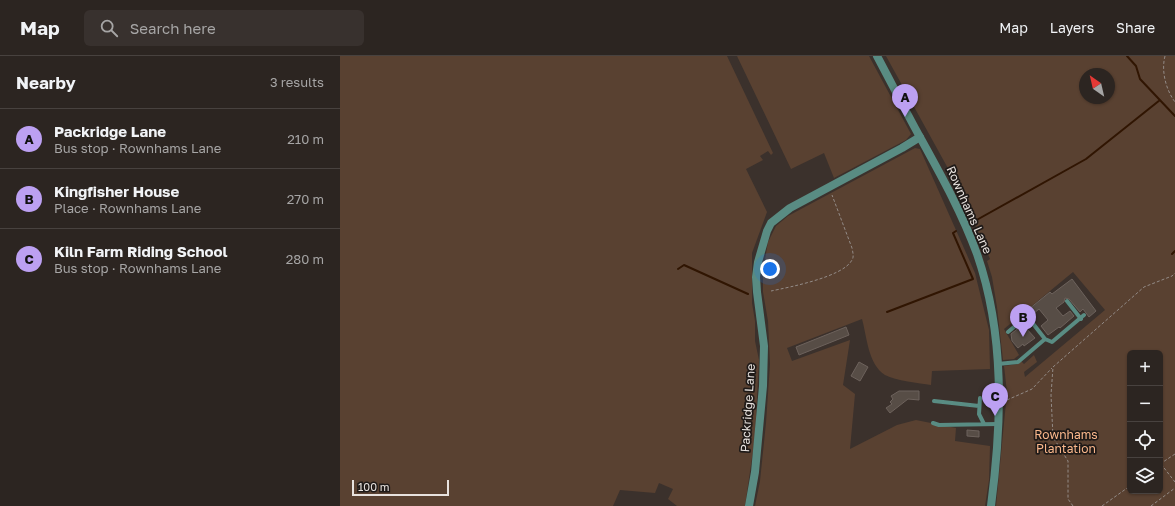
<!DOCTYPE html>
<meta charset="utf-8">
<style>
body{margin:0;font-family:"Golos Text",sans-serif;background:#38312e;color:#f1f3f6}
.controls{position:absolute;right:12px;bottom:12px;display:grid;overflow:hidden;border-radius:6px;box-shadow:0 1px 3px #0004}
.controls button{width:36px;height:36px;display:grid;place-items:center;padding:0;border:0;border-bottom:1px solid #48423f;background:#2c2521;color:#f1f3f6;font:20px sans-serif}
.compass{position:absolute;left:739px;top:12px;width:36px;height:36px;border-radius:50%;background:#2c2521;box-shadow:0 1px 3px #0004;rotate:326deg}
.scale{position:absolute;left:12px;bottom:10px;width:97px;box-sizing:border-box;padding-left:4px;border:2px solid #e8e2de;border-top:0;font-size:11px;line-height:14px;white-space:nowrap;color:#e8e2de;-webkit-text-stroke:3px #1f1a18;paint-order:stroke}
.you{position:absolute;left:430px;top:213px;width:14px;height:14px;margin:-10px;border:3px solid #fff;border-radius:50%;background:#1a73e8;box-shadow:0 0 0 6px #1a73e833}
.badge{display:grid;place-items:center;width:26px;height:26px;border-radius:50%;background:#bca0f2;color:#111;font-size:13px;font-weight:700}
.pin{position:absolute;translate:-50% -33px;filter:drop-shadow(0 1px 2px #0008)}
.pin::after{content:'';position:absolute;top:21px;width:14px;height:12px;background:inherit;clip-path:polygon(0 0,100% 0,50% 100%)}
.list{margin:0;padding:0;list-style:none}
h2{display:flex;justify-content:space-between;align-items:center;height:52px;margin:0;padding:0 16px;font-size:17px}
h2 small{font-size:13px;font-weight:400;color:#a6a5a5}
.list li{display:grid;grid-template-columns:26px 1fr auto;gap:12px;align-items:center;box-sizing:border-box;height:60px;padding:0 16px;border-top:1px solid #48423f}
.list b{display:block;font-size:15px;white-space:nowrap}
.list p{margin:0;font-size:13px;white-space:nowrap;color:#a6a5a5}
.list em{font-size:13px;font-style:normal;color:#a6a5a5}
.icon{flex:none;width:22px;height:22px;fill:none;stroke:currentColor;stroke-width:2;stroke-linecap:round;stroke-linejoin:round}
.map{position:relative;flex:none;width:835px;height:450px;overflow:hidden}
header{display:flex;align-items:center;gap:24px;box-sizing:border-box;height:56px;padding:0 20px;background:#2c2521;border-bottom:1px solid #48423f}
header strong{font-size:19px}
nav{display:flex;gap:22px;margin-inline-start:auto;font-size:14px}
.search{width:280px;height:36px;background:#38312e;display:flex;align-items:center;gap:10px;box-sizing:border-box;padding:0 14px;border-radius:6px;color:#a6a5a5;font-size:15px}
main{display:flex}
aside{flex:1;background:#2c2521}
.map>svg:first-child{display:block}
.green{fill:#594131;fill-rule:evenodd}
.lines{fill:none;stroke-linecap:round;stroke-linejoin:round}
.stream{stroke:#301502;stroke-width:2}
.building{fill:#574d46;stroke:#6d625c}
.path{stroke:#938b87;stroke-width:1;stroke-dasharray:3 2;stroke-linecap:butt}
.service{stroke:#598c83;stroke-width:4}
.minor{stroke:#598c83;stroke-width:8}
.tertiary{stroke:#598c83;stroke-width:8}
.labels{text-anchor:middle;stroke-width:3.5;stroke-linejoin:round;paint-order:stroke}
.street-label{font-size:12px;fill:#e8e2de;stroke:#1f1a18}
.park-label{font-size:12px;fill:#fbb88c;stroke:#1f1a18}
</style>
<header>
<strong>Map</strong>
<div class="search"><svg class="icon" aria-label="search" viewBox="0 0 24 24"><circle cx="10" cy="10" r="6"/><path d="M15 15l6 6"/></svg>Search here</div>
<nav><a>Map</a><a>Layers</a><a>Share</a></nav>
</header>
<main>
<aside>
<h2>Nearby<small>3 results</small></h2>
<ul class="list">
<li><span class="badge">A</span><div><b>Packridge Lane</b><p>Bus stop · Rownhams Lane</p></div><em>210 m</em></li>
<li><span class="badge">B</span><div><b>Kingfisher House</b><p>Place · Rownhams Lane</p></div><em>270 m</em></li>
<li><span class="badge">C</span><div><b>Kiln Farm Riding School</b><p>Bus stop · Rownhams Lane</p></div><em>280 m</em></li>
</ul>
</aside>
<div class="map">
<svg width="835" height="450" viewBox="0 0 835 450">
<rect width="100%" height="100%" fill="#3b312c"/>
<path class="green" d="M 0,0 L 387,0 L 433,97 L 431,99 L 428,95 L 420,100 L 423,104 L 406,113 L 427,156 L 412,197 L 412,247 L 415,265 L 415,285 L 419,304 L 415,381 L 405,450 L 337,450 L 328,443 L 333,433 L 319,427 L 315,437 L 280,434 L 273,450 L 0,450 Z
M 397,0 L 529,0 L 571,78 L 566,84 L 494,122 L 484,97 L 451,113 Z
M 546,0 L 835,0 L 835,450 L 656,450 L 667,336 L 664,310 L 678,308 L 681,305 L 684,308 L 694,299 L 697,306 L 684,316 L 685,321 L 765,254 L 733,216 L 664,273 L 679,299 L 674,303 L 663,304 L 657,251 L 652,221 L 647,205 L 650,203 L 629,154 L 610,116 ZM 745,18 L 769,18 L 769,42 L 745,42 ZM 790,297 L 820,297 L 820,435 L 790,435 Z
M 575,92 L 580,93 L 635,217 L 649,274 L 650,313 L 592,315 L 591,329 C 579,327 556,325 545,319 C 528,308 527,281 522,263 L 447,292 L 452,305 L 510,284 L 503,329 L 515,338 L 510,393 L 557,369 L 576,364 L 616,372 L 615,385 L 650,390 L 649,424 L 645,450 L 415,450 L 420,425 L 426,367 L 430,308 L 428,265 L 423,236 L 423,215 L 428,186 L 436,170 L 448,160 Z"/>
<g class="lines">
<path class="stream" d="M 787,0 L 796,10 L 800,23 L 835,60
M 633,166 L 746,103 L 820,44
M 832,198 L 835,195
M 338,213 L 344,209 L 408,238
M 547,256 L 633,223 L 613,177 L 616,175"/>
</g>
<path class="building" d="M 732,223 L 756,255 L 749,261 L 743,253 L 740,256 L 729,243 L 725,242 L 724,246 L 716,252 L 723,260 L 730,255 L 734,260 L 720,272 L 719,271 L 708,279 L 701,270 L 708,264 L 699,253 L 693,258 L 689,253 L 710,236 L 712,238 Z
M 506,271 L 509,279 L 459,299 L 456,291 Z
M 680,271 L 683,273 L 685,271 L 695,282 L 684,290 L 683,288 L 678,292 L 672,285 L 671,278 Z
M 519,306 L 528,311 L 520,325 L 511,320 Z
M 559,335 L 579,335 L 579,344 L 568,343 L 550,357 L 546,352 L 552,348 L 550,346 L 553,343 L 551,340 Z
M 627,374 L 639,375 L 639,381 L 627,380 Z"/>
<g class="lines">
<path class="path" d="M 825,0 C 821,15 826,34 835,46
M 431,235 C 450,231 503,221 512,204 C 514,201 513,197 512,192 L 492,139
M 667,344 L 692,333 L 712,312
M 820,408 L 835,398
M 821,408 L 835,426
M 733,450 L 728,443 L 728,405 L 713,381 L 711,339 L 713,311 L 804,231 L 832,220 L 835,217
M 762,450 L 790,430
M 811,450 L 835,432"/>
<path class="service" d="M 727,245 L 741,263
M 668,276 L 687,260 L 705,283
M 658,308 L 678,306 L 705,283 L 712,286 L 744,259
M 640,342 L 639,358 L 644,368
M 594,345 L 639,350
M 593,367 L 599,369 L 658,368"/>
<path class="minor" d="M 409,450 L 415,416 L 423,330 L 424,290 L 417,236 L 416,221 L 418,206 L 427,175 L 431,167 L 450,152 L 562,92 L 580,81"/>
<path class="tertiary" d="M 537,0 C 552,28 566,56 581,83 C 602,121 622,157 637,198 C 665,279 662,366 651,450"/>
</g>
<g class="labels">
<g class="street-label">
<text transform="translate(629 154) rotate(66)" y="4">Rownhams Lane</text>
<text transform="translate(408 352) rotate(-86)" y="4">Packridge Lane</text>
</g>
<g class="park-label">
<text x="726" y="383">Rownhams<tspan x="726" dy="14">Plantation</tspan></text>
</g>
</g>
</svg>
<div class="controls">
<button>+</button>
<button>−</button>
<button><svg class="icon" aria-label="locate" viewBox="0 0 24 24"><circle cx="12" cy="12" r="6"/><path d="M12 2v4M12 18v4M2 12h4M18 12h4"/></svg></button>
<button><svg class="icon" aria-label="layers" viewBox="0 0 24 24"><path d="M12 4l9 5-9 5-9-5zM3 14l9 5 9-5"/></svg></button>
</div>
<svg class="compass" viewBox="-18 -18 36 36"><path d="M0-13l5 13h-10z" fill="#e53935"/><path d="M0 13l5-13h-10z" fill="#a6a5a5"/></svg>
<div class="scale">100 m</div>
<div class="you"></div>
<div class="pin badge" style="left:565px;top:61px">A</div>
<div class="pin badge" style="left:683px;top:281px">B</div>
<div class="pin badge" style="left:655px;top:360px">C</div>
</div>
</main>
